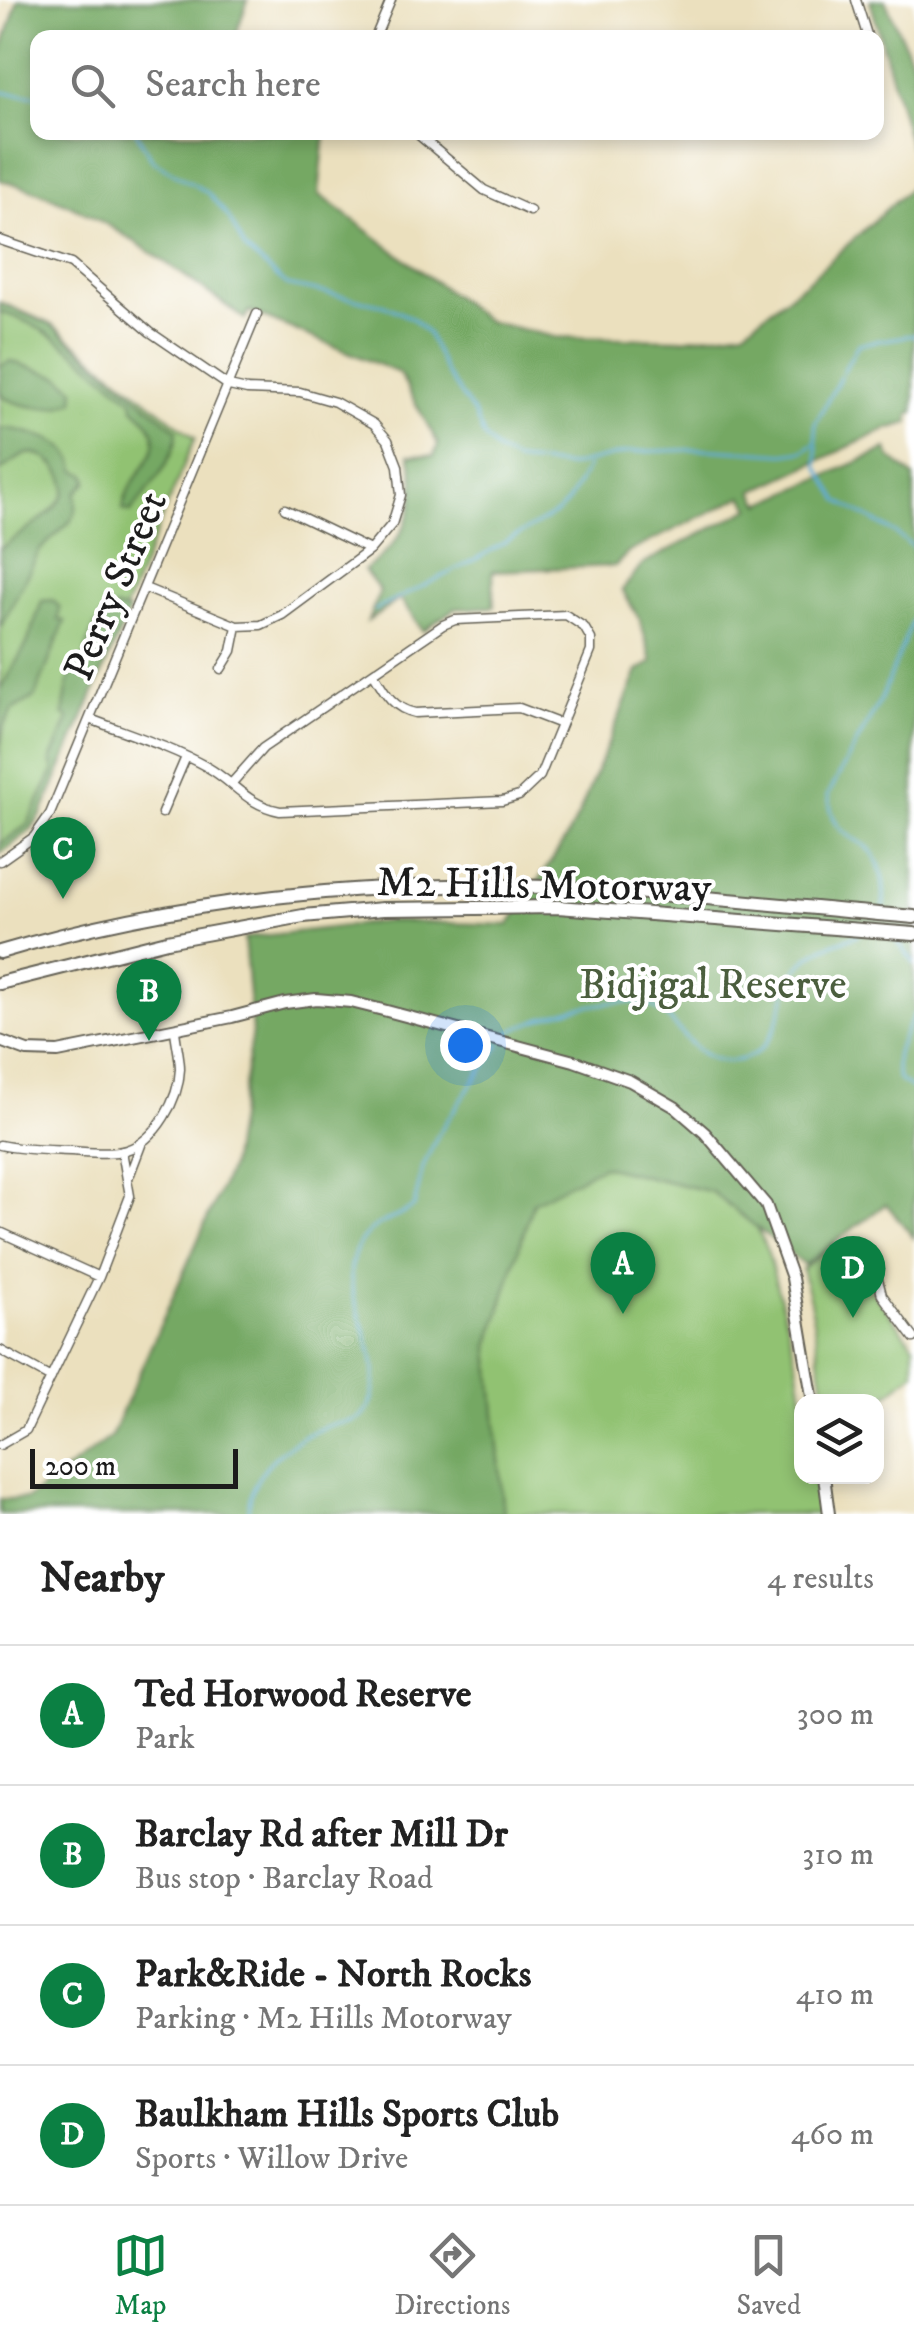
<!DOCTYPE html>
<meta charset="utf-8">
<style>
body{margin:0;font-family:"IM FELL DW Pica",serif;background:#f6f6f6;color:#222}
.controls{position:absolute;right:30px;bottom:30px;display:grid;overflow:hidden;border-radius:20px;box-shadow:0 5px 15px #0003}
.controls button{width:90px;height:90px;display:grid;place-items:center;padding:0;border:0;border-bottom:2px solid #e0e0e0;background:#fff;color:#222;font:50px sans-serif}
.scale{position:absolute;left:30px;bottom:25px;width:208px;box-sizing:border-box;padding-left:10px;border:5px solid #1c1c1c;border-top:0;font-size:28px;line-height:35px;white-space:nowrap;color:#1c1c1c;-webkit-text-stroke:8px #fff;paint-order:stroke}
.you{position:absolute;left:465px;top:1045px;width:35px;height:35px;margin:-25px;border:8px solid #fff;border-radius:50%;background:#1a73e8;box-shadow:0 0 0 15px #1a73e833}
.badge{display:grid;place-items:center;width:65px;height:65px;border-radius:50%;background:#0b8043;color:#fff;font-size:32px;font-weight:700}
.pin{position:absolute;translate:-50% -82px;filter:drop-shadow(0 2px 5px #0008)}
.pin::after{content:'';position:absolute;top:52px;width:35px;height:30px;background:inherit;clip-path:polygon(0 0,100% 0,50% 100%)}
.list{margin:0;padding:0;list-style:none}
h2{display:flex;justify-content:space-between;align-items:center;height:130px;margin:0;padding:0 40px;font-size:42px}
h2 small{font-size:32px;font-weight:400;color:#767676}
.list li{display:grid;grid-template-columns:65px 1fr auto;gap:30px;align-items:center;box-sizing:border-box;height:140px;padding:0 40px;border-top:2px solid #e0e0e0}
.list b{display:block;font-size:38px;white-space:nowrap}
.list p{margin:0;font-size:32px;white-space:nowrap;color:#767676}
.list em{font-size:32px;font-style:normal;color:#767676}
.icon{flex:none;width:55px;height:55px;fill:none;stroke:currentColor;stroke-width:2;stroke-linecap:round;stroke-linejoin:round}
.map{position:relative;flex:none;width:914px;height:1514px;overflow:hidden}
.search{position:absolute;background:#fff;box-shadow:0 5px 15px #0003;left:30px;right:30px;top:30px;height:110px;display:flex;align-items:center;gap:25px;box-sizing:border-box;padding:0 35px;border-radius:20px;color:#767676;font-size:38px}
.sheet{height:690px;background:#fff}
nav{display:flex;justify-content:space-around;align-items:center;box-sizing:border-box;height:140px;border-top:2px solid #e0e0e0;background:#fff;font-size:28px;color:#767676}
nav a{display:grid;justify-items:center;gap:5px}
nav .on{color:#0b8043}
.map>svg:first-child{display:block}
.green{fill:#91c272;stroke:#566f47;stroke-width:2.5}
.forest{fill:#74a864;stroke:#486240;stroke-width:2.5}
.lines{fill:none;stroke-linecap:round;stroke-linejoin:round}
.stream{stroke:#61adda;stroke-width:2.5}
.street-casing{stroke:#646155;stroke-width:11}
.secondary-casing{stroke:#646155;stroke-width:14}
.highway-casing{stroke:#646155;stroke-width:16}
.street{stroke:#fff;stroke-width:8}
.secondary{stroke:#fff;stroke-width:10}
.highway{stroke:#fff;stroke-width:12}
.labels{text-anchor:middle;stroke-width:8;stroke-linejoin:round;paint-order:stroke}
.street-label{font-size:42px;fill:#1c1c1c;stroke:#fff}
.park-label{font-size:42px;fill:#4b5e3e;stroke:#fff}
</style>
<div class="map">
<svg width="914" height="1514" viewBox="0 0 914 1514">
<rect width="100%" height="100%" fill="#fff"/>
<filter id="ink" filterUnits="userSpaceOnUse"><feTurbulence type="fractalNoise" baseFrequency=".01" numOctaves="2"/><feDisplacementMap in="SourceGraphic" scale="20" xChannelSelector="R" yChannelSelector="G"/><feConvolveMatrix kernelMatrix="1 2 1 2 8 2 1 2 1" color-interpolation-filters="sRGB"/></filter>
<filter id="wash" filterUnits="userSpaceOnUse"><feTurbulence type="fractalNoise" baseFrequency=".0048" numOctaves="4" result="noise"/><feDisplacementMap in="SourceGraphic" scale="40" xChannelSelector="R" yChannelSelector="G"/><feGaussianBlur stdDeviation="2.25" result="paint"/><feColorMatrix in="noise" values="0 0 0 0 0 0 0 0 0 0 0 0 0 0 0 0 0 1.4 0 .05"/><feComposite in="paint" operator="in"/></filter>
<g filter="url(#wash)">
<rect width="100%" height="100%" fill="#ebe0be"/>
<path class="green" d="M 0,302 L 51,324 L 195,438 L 46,802 L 35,825 L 0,853 Z
M 568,1162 L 721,1165 L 753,1218 L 768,1253 L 797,1363 L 803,1401 L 802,1476 L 814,1477 L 819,1514 L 471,1514 L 499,1198 Z
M 835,1244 L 914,1345 L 914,1373 L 877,1403 L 826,1401 L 810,1301 L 802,1269 Z"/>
<path class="forest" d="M 18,0 L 248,0 L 235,37 L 38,38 L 38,132 L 325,133 L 319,194 L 487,321 L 555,337 L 681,339 L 744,330 L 809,280 L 914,184 L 914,413 L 910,414 L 909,423 L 887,429 L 754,491 L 761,504 L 887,449 L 891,458 L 914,477 L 914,1238 L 886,1204 L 804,1265 L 712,1192 L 603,1166 L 533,1202 L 489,1347 L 504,1514 L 0,1514 L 0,1499 L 27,1499 L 111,1437 L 230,1167 L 252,1032 L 244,938 L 388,921 L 509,925 L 564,842 L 578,816 L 638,671 L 652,662 L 640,620 L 622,590 L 644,563 L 751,508 L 743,496 L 629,552 L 615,566 L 493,571 L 494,607 L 454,609 L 423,631 L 400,599 L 368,621 L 380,591 L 364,570 C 405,542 423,503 409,455 L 434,456 L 438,444 L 399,373 L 249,311 L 245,319 C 168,265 94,203 0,180 L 0,56 Z
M 870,0 L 885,0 L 914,65 L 914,160 Z
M 0,303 L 51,325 L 177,430 C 177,460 148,488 131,512 L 123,510 C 127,467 185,449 133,407 L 133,401 C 93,368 51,326 0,312 Z
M 10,361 L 61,377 L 75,389 L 74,401 C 51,411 26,408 4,398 L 0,391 L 0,366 Z
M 8,428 C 33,434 72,439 76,470 L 86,475 L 88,481 L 76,493 L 76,510 L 70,522 L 40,550 L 0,628 L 0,549 C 17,535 56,514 64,494 C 71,476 44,449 27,454 C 18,457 8,466 0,471 L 0,429 Z
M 53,600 L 60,608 L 58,620 L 65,621 L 35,697 L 12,710 L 4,725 L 0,751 L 0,689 L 27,644 L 42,601 Z
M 116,608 L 129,611 L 42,814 L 30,831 L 0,854 L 0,844 L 27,825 L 54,771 L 51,760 L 69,719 L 63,714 L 68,683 L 76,662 L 85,657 C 88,640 98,611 116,608 Z"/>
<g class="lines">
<path class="stream" d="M 0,92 L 38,96
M 136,132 L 153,161 L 208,193 L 228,216 L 245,249 L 287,285 L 384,305 L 413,319 L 428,334 L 446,373 L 475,415 L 484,437 L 497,451 L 516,461 L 571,466 L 629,452 L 712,449 L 784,454 L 804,451 L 814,443
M 914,335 L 858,344 L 815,424 L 818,467 L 839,501 L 895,533 L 914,548
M 375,610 L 467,564 L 558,512 L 568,502 L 588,466
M 883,908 C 886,889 882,858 866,846 C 856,839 846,836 839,827 C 832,818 830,806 828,795 L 881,699 L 914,617
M 894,937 L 914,963
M 914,1014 C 905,1035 889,1056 899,1080 L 914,1090
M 504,1037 C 527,1017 623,992 651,1006 C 681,1021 691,1062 730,1061 C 784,1059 777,995 798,968 C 813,949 837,942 858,935
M 248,1514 C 249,1470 287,1442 325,1427 C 344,1420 361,1426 370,1404 C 393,1345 320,1284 367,1234 C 380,1220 399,1218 414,1207 L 423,1167 L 439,1132 L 500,1044"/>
</g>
</g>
<g filter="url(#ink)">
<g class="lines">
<defs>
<path id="street" d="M 856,0 L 868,38
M 375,38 L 391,0
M 415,132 L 484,190 L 530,211
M 0,240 L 71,264 L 150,332 L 229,386 L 247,390 L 300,392 L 335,402 L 374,424 L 388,440 L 398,466 L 401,495 L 392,524 L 370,550 L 282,615 L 261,625 L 237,626 L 145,588
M 285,509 L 370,550
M 221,669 L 232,651 L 237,626
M 374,674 C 385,693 393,708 415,713 L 519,708 L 561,724
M 90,719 C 129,734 171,747 207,767 C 234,782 247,805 280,811 L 502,801 L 519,796 L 540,776 L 591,651 L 591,639 L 584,627 L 566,615 L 455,620 L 443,625 L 263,748 L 231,784
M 162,813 L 186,757
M 0,861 L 34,837 L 50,814 L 257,314
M 0,1145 C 23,1150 47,1150 71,1151 C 88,1152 109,1155 126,1150 C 156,1141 179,1099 180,1069 C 180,1056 176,1043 175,1030
M 130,1174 L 141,1145
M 0,1232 L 99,1277
M 877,1276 L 882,1295 L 914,1338
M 0,1350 L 51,1378
M 0,1445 L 26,1430 L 99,1277 L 130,1196 L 122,1151"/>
<path id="secondary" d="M 0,1041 L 27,1051 L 58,1052 L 232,1017 L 285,1003 L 316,999 L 351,1002 L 383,1010 L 574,1061 L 630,1081 L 675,1107 L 705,1133 L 766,1205 L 792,1278 L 813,1402
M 824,1476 L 829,1514"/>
<path id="highway" d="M 0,952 C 166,903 338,883 512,886 C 646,889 780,906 914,917
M 0,983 L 167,941 L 303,916 L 383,909 L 558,907 L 914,934"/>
</defs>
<use href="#street" class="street-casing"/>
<use href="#secondary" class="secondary-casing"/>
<use href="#highway" class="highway-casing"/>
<use href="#street" class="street"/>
<use href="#secondary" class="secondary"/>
<use href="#highway" class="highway"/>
</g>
</g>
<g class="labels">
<g class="street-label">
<text transform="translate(114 585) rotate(-67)" y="15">Perry Street</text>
<text transform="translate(544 883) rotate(1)" y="15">M2 Hills Motorway</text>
</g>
<g class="park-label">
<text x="713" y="998">Bidjigal Reserve</text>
</g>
</g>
</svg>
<div class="controls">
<button><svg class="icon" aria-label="layers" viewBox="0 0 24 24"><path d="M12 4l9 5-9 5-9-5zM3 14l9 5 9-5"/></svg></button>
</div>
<div class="scale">200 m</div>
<div class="you"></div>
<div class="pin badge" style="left:623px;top:1314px">A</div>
<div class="pin badge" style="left:149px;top:1041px">B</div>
<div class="pin badge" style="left:63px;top:899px">C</div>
<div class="pin badge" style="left:853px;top:1318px">D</div>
<div class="search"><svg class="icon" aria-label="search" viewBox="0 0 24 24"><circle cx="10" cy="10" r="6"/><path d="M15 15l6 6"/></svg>Search here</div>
</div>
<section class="sheet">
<h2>Nearby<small>4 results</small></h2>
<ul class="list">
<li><span class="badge">A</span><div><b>Ted Horwood Reserve</b><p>Park</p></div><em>300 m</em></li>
<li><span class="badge">B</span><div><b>Barclay Rd after Mill Dr</b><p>Bus stop · Barclay Road</p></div><em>310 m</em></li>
<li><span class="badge">C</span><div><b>Park&amp;Ride - North Rocks</b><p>Parking · M2 Hills Motorway</p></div><em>410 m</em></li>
<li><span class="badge">D</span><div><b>Baulkham Hills Sports Club</b><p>Sports · Willow Drive</p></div><em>460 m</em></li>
</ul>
</section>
<nav>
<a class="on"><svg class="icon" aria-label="map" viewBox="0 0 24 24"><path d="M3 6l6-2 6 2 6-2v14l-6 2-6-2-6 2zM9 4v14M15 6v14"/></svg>Map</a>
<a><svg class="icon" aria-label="directions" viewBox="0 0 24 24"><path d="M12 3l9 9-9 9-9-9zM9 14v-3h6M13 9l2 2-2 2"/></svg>Directions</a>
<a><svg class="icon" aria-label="saved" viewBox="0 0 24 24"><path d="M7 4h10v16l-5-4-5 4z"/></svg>Saved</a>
</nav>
